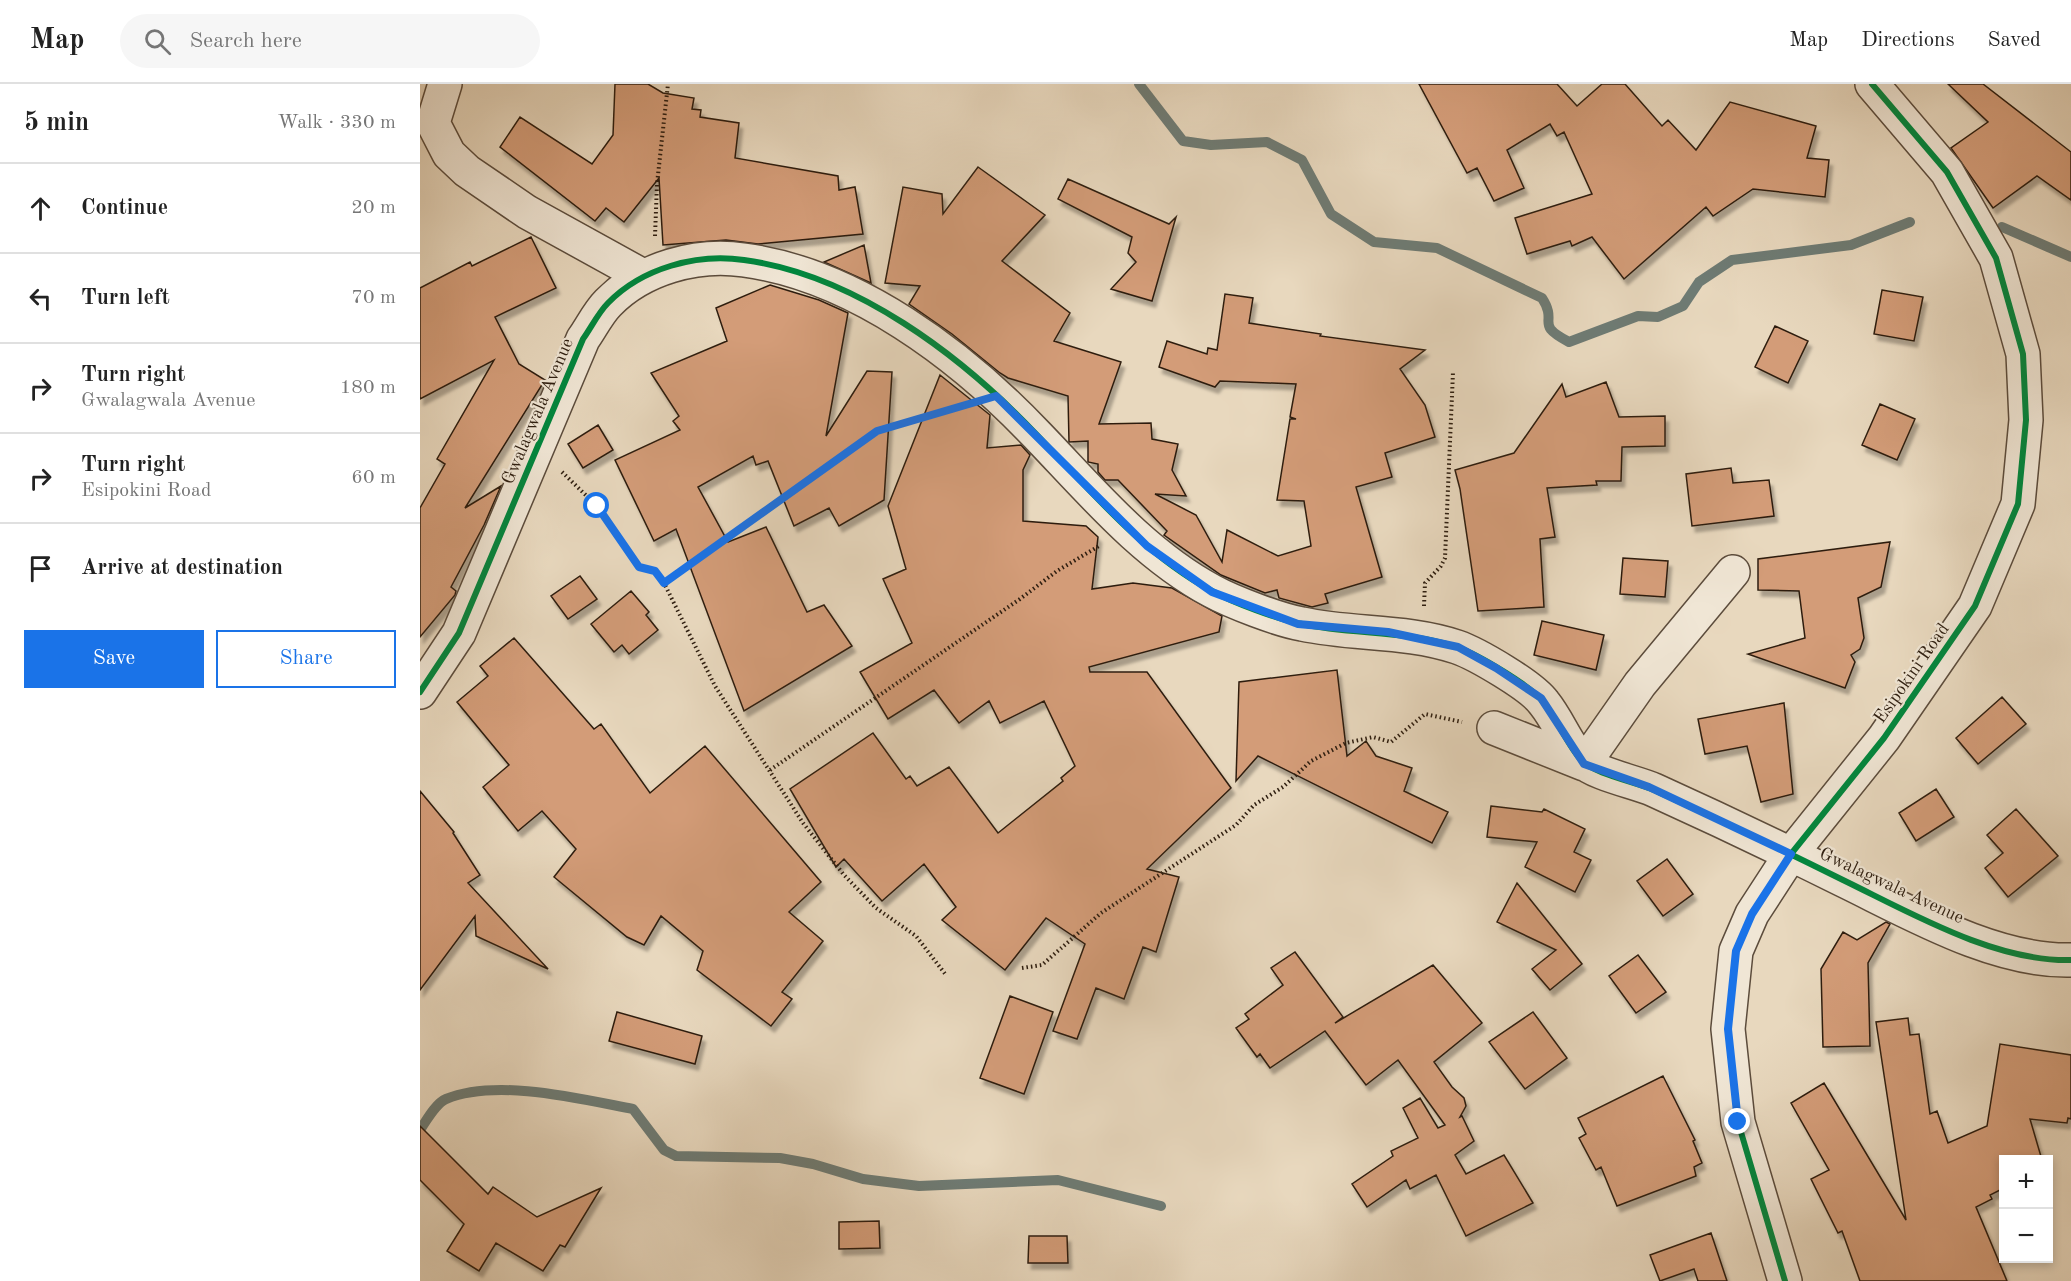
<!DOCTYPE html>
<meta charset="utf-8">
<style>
body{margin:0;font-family:"Old Standard TT",serif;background:#f6f6f6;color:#222}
.controls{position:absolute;right:18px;bottom:18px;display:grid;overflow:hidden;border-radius:0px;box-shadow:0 3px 9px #0003}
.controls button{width:54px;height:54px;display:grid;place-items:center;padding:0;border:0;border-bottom:2px solid #e0e0e0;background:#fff;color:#222;font:30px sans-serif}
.stop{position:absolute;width:18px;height:18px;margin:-14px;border:4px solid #1a73e8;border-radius:50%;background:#fff}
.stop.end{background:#1a73e8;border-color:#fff;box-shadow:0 2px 6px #0008}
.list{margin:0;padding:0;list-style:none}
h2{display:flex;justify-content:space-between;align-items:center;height:78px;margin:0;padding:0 24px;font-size:26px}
h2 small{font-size:20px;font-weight:400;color:#767676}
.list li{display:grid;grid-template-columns:39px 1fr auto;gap:18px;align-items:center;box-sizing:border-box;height:90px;padding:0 24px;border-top:2px solid #e0e0e0}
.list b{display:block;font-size:22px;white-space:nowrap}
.list p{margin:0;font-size:20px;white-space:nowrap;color:#767676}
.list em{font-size:20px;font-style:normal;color:#767676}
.actions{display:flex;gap:12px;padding:18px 24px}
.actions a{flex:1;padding:14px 0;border:2px solid #1a73e8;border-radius:0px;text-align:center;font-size:21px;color:#1a73e8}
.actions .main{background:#1a73e8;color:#fff}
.icon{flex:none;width:33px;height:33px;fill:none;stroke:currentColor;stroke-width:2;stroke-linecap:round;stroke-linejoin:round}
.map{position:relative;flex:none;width:1651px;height:1197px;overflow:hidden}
header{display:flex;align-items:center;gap:36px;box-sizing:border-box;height:84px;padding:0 30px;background:#fff;border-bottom:2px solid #e0e0e0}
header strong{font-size:28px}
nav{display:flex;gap:33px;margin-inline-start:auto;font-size:21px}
.search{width:420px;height:54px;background:#f6f6f6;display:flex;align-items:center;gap:15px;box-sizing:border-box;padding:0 21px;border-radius:33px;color:#767676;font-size:22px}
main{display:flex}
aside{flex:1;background:#fff}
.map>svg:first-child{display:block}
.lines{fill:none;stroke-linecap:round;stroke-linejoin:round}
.stream{stroke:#6e7b74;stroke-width:10}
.building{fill:#d39c78;stroke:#2e1e10;stroke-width:1.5;filter:url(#shadow)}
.minor-casing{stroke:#5c4c3c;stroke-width:36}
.path{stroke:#2e1e10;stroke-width:4;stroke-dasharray:1.5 3;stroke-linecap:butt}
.minor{stroke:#f0e6d5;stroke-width:33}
.cycleway-casing{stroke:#f0e6d5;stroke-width:10}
.cycleway{stroke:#00873e;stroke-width:6}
.route{stroke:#1a73e8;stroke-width:8}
.labels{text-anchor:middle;stroke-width:4.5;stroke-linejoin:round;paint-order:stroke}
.street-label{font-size:18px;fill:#2e1e10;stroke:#f0e6d5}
</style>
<header>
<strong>Map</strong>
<div class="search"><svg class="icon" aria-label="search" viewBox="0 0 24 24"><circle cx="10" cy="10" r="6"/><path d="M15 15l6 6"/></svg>Search here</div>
<nav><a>Map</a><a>Directions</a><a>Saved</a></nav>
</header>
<main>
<aside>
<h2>5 min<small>Walk · 330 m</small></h2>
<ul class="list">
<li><svg class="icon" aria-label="ahead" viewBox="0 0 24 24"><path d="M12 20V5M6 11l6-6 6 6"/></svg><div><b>Continue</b></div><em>20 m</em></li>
<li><svg class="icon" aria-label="left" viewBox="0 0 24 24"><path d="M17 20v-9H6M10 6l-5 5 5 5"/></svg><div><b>Turn left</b></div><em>70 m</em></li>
<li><svg class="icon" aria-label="right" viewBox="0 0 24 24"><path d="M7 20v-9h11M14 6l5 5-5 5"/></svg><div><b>Turn right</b><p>Gwalagwala Avenue</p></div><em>180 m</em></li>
<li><svg class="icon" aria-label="right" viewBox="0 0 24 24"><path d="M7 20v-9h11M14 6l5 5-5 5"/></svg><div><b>Turn right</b><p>Esipokini Road</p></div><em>60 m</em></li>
<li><svg class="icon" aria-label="arrive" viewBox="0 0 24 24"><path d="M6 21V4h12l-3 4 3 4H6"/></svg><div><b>Arrive at destination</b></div></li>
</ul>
<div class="actions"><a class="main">Save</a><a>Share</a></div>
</aside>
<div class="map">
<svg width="1651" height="1197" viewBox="0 0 1651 1197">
<defs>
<filter id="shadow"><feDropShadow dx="3.5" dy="6" stdDeviation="1.5" flood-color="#0004"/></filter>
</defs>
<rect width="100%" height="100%" fill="#e8d8be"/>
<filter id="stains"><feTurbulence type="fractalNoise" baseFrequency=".00333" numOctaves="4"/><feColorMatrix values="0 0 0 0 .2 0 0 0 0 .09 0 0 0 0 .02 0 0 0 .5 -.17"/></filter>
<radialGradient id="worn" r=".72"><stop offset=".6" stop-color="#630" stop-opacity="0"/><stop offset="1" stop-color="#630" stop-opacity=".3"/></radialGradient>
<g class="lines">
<path class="stream" d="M 719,0 L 763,57 L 791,61 L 847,58 L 882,76 L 911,130 L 954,158 L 1017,164 L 1122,214 C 1139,240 1113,239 1149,258 L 1218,232 L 1238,233 L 1263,222 L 1279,198 L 1312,176 L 1431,161 L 1490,138
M 1582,143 L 1651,173
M 0,1046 C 6,1037 16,1019 26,1015 C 77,994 161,1015 213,1025 L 244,1066 L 256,1072 L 360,1074 L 393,1080 L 443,1095 L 499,1102 L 638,1096 L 741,1122"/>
</g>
<path class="building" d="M 195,0 L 228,0 L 243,9 L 274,14 L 272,25 L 281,26 L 280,33 L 319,39 L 315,74 L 418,92 L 419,106 L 435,103 L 443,150 L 338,160 L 306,156 L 243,161 L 239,94 L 204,138 L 186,124 L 175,137 L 80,63 L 100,33 L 172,80 L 193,51 Z
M 999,0 L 1137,0 L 1157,22 L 1182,0 L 1205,0 L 1242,42 L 1248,36 L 1276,66 L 1310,18 L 1396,42 L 1387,74 L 1409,76 L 1405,113 L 1333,105 L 1293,132 L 1286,123 L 1204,195 L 1172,153 L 1152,162 L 1150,157 L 1107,170 L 1095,134 L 1172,110 L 1144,48 L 1137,52 L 1130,40 L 1087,66 L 1104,104 L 1074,117 L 1057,84 L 1047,89 Z
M 1528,0 L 1563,0 L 1651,68 L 1651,116 L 1617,92 L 1573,124 L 1531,64 L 1568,38 Z
M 558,83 L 625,131 L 582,177 L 650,229 L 634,257 L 701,278 L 679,340 L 731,339 L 732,355 L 758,360 L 752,386 L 766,412 L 735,410 L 776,431 L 802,478 L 807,446 L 858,472 L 891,462 L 884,417 L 857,416 L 870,335 L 876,335 L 870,333 L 876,300 L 800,297 L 795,303 L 739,283 L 747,257 L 787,270 L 788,264 L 797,266 L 805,210 L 833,214 L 829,239 L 901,250 L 900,252 L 1005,266 L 980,285 L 1005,321 L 1015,353 L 965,369 L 972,393 L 936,403 L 962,493 L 905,510 L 908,519 L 892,523 L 859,514 L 857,506 L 845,509 L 801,491 L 744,451 L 747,447 L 698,396 L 685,396 L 678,388 L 678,380 L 668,378 L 668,357 L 649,358 L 648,312 L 588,294 L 580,289 L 532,250 L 489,220 L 500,202 L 465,199 L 483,103 L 522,110 L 523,130 Z
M 648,95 L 749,140 L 756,133 L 732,217 L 691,205 L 716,178 L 708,169 L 712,153 L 638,115 Z
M 111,153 L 136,204 L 75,233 L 99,280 L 125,296 L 45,424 L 81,402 L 64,441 L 31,503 L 36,507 L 35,511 L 0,553 L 0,424 L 25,380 L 17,375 L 74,276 L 0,315 L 0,204 L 50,178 L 52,182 Z
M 444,161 L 451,199 L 404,178 Z
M 350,201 L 399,216 L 428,229 L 406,352 L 447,287 L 472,288 L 464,416 L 419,442 L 409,424 L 374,442 L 348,377 L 336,381 L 333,372 L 278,403 L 308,458 L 346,443 L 387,528 L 404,521 L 432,562 L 324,627 L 256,445 L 234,457 L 195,376 L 260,346 L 253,337 L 259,332 L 231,289 L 307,257 L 296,224 Z
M 1462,206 L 1503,213 L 1494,257 L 1454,250 Z
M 1355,242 L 1388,257 L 1368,299 L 1335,283 Z
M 520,291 L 570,331 L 567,364 L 601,361 L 610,371 L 603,386 L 603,437 L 666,442 L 678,453 L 672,505 L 713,499 L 752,504 L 802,532 L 799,548 L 669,583 L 670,588 L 727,588 L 811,704 L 727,785 L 759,793 L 736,868 L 723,863 L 704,915 L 676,904 L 657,955 L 633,947 L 665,860 L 626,834 L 585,886 L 522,836 L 536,823 L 504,780 L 462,817 L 424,775 L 416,783 L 370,705 L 453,649 L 486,695 L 490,692 L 497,702 L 529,683 L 578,749 L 643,697 L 641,694 L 655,682 L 624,617 L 580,639 L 569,617 L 539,639 L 514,606 L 468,635 L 440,588 L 492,559 L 463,495 L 486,485 L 468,422 Z
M 1186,298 L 1199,333 L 1245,332 L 1245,362 L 1202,363 L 1201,397 L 1176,397 L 1177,401 L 1127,404 L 1135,453 L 1120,455 L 1124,523 L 1058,527 L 1040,405 L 1035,386 L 1094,369 L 1142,300 L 1146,313 Z
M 1460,320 L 1495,335 L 1477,376 L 1442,361 Z
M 178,341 L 193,366 L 163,384 L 148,360 Z
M 1311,384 L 1313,399 L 1349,396 L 1354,432 L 1272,442 L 1266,390 Z
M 1470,458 L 1461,503 L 1438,514 L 1444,554 L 1440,565 L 1431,571 L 1435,578 L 1425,604 L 1328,570 L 1385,554 L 1379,507 L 1338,506 L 1338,475 Z
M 1203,474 L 1248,477 L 1245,513 L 1200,510 Z
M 160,492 L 177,515 L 148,535 L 131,512 Z
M 211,507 L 229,528 L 226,531 L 238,546 L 209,570 L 202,561 L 194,568 L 171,540 Z
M 1122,537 L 1184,551 L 1176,586 L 1114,571 Z
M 94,554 L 174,645 L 181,640 L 230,709 L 285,662 L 401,798 L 369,828 L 403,857 L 362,908 L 372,915 L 351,942 L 277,886 L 283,867 L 241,832 L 224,861 L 207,853 L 134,793 L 156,765 L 122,727 L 98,747 L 63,703 L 89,681 L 37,618 L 68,592 L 60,582 Z
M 917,586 L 927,672 L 946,657 L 956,672 L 992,684 L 984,707 L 1028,728 L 1012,759 L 838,672 L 816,697 L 819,598 Z
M 1582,613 L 1606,640 L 1558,680 L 1536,654 Z
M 1364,619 L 1373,710 L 1341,718 L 1327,662 L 1285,670 L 1278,635 Z
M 1516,705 L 1534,733 L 1496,757 L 1479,729 Z
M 0,707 L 34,748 L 33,749 L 60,791 L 48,799 L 128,885 L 56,852 L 55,832 L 0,906 Z
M 1071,722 L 1122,728 L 1124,725 L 1165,745 L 1154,768 L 1171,776 L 1155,808 L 1105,783 L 1117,758 L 1067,753 Z
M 1596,725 L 1638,772 L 1588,813 L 1565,784 L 1583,769 L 1567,751 Z
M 1247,775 L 1273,810 L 1243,832 L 1217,797 Z
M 1097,799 L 1162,880 L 1130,906 L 1112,885 L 1136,866 L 1077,838 Z
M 1466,838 L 1470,840 L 1448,879 L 1450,962 L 1403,963 L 1401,885 L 1423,848 L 1437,856 Z
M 875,868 L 923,933 L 915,939 L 1013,881 L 1062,939 L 1014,978 L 1032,1003 L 1044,1014 L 1046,1022 L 1040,1033 L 1042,1032 L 1054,1057 L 1035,1071 L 1046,1090 L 1084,1071 L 1113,1119 L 1046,1152 L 1016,1091 L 990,1105 L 986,1096 L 947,1123 L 932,1100 L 973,1072 L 971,1067 L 998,1054 L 983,1024 L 1000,1014 L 1018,1044 L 1025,1041 L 978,976 L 946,1001 L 905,947 L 850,984 L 840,970 L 837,973 L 816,944 L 829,935 L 825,930 L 863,901 L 851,884 Z
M 1218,871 L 1246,908 L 1216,929 L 1189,892 Z
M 590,912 L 633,928 L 604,1010 L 560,994 Z
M 197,928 L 282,952 L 275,980 L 189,957 Z
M 1113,928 L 1147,974 L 1105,1005 L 1069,958 Z
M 1488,934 L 1490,951 L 1499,950 L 1510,1030 L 1517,1027 L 1528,1059 L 1567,1042 L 1580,960 L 1651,971 L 1651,1035 L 1648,1034 L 1647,1039 L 1610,1035 L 1622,1076 L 1584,1076 L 1584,1104 L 1570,1111 L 1572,1115 L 1556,1123 L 1587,1197 L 1440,1197 L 1422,1147 L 1418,1149 L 1391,1095 L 1409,1086 L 1371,1019 L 1404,999 L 1486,1136 L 1456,938 Z
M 1243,992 L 1275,1056 L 1273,1057 L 1282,1079 L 1274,1083 L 1276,1092 L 1197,1122 L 1181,1083 L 1176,1086 L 1159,1054 L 1166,1050 L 1158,1034 Z
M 0,1042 L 68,1110 L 73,1103 L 117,1133 L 181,1104 L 145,1163 L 140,1161 L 123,1187 L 76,1159 L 59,1187 L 27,1167 L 44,1140 L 0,1096 Z
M 459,1137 L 460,1164 L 419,1165 L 419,1138 Z
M 1291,1149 L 1307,1197 L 1278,1197 L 1274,1185 L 1240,1197 L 1230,1171 Z
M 609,1152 L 647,1152 L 648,1179 L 608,1179 Z"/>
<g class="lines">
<defs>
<path id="minor" d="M 25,0 L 13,39 L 29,70 L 47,87 L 107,128 L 223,192
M 0,608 L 39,549 L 163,255 C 171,244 178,229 188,219 C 222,184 277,169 324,176 C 435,191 541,271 617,351 C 671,407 723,470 792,507 C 812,518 859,536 882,540 C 933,551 986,546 1037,563 C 1057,570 1112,602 1124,619 C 1138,636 1147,661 1162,677 C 1175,690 1216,698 1234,706 C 1298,735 1361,765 1423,796 C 1491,829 1575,878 1651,876
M 1074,644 L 1164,680 L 1220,600 L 1313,488
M 1365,1197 L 1318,1038 L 1308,945 L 1316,867 L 1332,830 L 1371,770 L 1464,654 L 1555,522 L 1598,420 L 1606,336 L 1603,270 L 1576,174 L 1527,88 L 1452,0"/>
</defs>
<use href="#minor" class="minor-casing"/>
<path class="path" d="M 235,152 L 237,100 L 248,0
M 142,388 L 177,422 L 219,483 L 235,487 L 244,499 L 295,602 L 383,739 L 424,791 L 456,824 L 496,852 L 526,891
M 244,499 L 457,347 L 538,324
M 1004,522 L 1005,499 L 1021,482 L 1025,474 L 1033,288
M 350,686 L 600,515 L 637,487 L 679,462
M 602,884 L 622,881 L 681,829 L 816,741 L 834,721 L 863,703 L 891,677 L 926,659 L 953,653 L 971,658 L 1005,630 L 1042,638"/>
<use href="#minor" class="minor"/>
<defs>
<path id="cycleway" d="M 0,608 L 39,549 L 163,255 C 171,244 178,229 188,219 C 222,184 277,169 324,176 C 435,191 541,271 617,351 C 671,407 723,470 792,507 C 812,518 859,536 882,540 C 933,551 986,546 1037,563 C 1057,570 1112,602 1124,619 C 1138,636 1147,661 1162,677 C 1175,690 1216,698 1234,706 C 1298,735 1361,765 1423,796 C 1491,829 1575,878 1651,876
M 1365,1197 L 1318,1038 L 1308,945 L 1316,867 L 1332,830 L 1371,770 L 1464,654 L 1555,522 L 1598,420 L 1606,336 L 1603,270 L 1576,174 L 1527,88 L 1452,0"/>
</defs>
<use href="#cycleway" class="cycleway-casing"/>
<use href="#cycleway" class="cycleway"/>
</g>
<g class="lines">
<path class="route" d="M 177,422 L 219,483 L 235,487 L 244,499 L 457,347 L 576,312 L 727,462 L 792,508 L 878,540 L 968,548 L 1038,563 L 1076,584 L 1121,614 L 1164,680 L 1229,703 L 1371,770 L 1332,830 L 1316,867 L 1308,945 L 1318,1038"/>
</g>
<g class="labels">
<g class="street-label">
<text transform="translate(117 327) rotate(-67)" y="6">Gwalagwala Avenue</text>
<text transform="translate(1491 589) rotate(-55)" y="6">Esipokini Road</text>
<text transform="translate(1472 801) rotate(25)" y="6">Gwalagwala Avenue</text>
</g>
</g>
<rect width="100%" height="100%" filter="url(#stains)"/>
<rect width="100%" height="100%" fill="url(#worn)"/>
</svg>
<div class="controls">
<button>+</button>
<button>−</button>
</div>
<div class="stop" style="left:177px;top:422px"></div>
<div class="stop end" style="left:1318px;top:1038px"></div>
</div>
</main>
